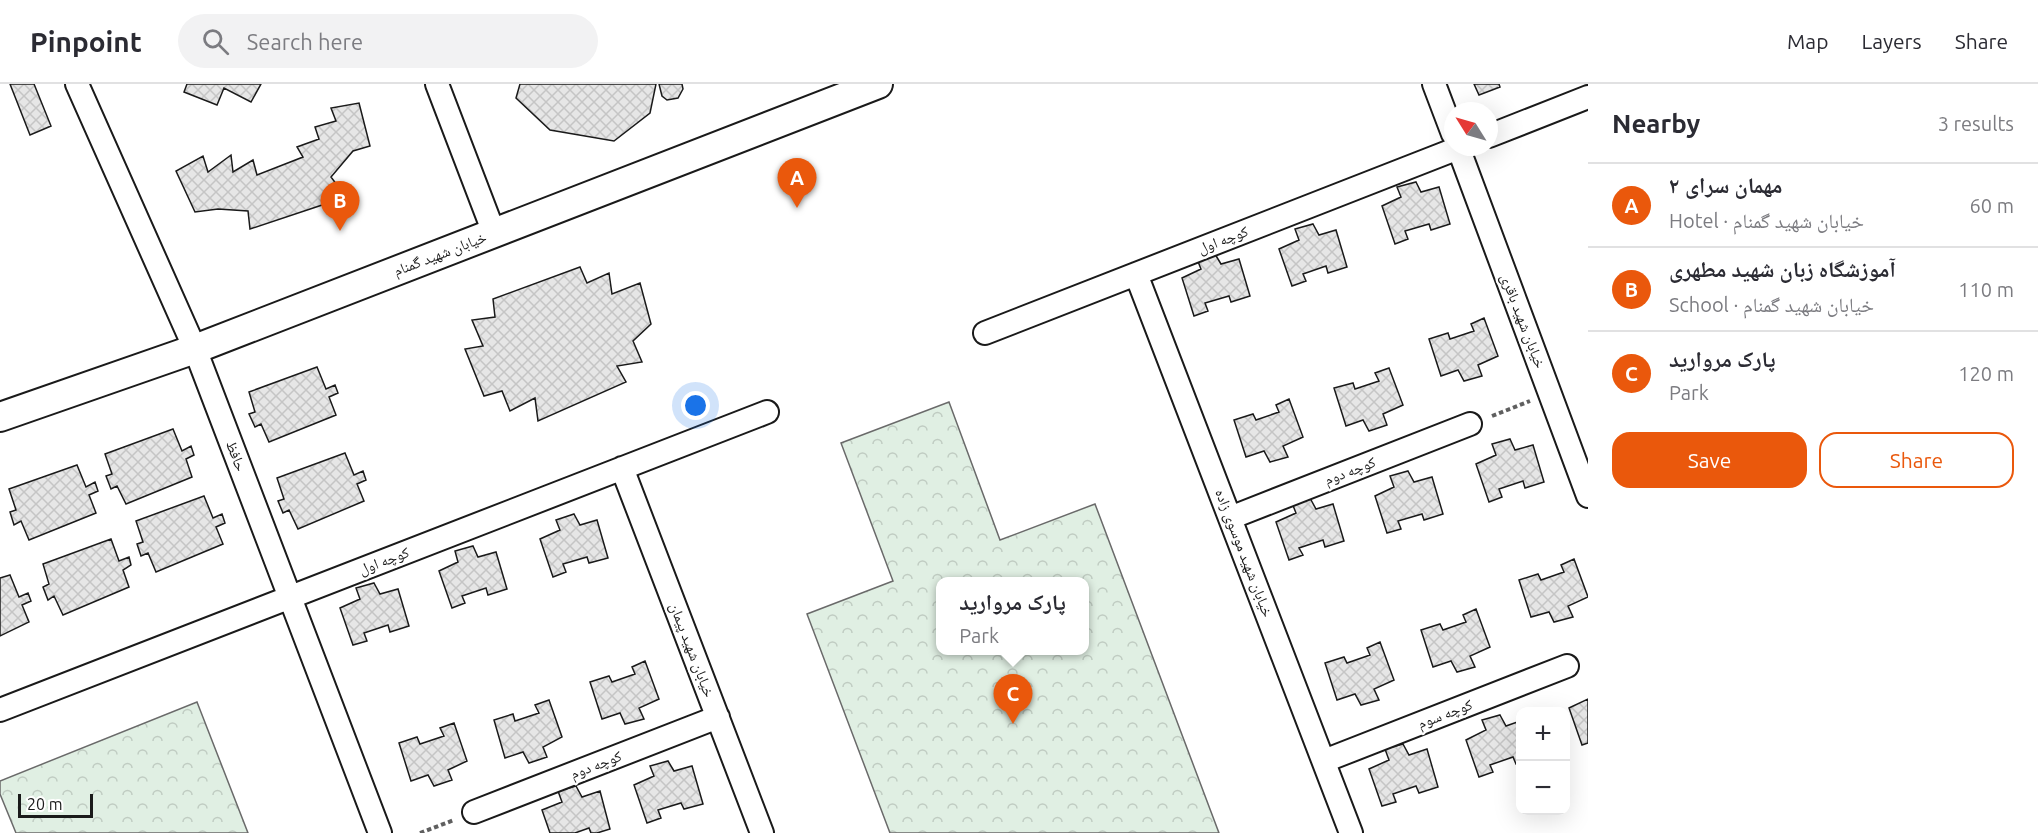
<!DOCTYPE html>
<meta charset="utf-8">
<style>
body{margin:0;font-family:Ubuntu,"Noto Naskh Arabic",sans-serif;background:#f2f2f3;color:#2b2b33}
.controls{position:absolute;right:18px;bottom:18px;display:grid;overflow:hidden;border-radius:12px;box-shadow:0 6px 24px #0002}
.controls button{width:54px;height:54px;display:grid;place-items:center;padding:0;border:0;border-bottom:2px solid #e1e1e2;background:#fff;color:#2b2b33;font:30px sans-serif}
.compass{position:absolute;left:1444px;top:18px;width:54px;height:54px;border-radius:50%;background:#fff;box-shadow:0 6px 24px #0002;rotate:307deg}
.scale{position:absolute;left:18px;bottom:15px;width:75px;box-sizing:border-box;padding-left:6px;border:3px solid #1a1a1a;border-top:0;font-size:16px;line-height:21px;white-space:nowrap;color:#1a1a1a;-webkit-text-stroke:4px #fff;paint-order:stroke}
.you{position:absolute;left:696px;top:322px;width:21px;height:21px;margin:-15px;border:4px solid #fff;border-radius:50%;background:#1a73e8;box-shadow:0 0 0 9px #1a73e833}
.badge{display:grid;place-items:center;width:39px;height:39px;border-radius:50%;background:#ea580c;color:#fff;font-size:20px;font-weight:700}
.pin{position:absolute;translate:-50% -50px;filter:drop-shadow(0 2px 3px #0008)}
.pin::after{content:'';position:absolute;top:32px;width:21px;height:18px;background:inherit;clip-path:polygon(0 0,100% 0,50% 100%)}
.popup{position:absolute;left:936px;top:493px;width:153px;height:78px;box-sizing:border-box;display:grid;place-content:center;border-radius:12px;background:#fff;filter:drop-shadow(0 2px 4px #0005);font-size:20px;white-space:nowrap;color:#7c7c81}
.popup b{font-size:22px;color:#2b2b33}
.popup::after{content:'';position:absolute;left:50%;top:100%;margin-left:-12px;border:12px solid transparent;border-top-color:#fff}
.list{margin:0;padding:0;list-style:none}
h2{display:flex;justify-content:space-between;align-items:center;height:78px;margin:0;padding:0 24px;font-size:26px}
h2 small{font-size:20px;font-weight:400;color:#7c7c81}
.list li{display:grid;grid-template-columns:39px 1fr auto;gap:18px;align-items:center;box-sizing:border-box;height:84px;padding:0 24px;border-top:2px solid #e1e1e2}
.list b{display:block;font-size:22px;white-space:nowrap}
.list p{margin:0;font-size:20px;white-space:nowrap;color:#7c7c81}
.list em{font-size:20px;font-style:normal;color:#7c7c81}
.actions{display:flex;gap:12px;padding:18px 24px}
.actions a{flex:1;padding:14px 0;border:2px solid #ea580c;border-radius:18px;text-align:center;font-size:21px;color:#ea580c}
.actions .main{background:#ea580c;color:#fff}
.icon{flex:none;width:33px;height:33px;fill:none;stroke:currentColor;stroke-width:2;stroke-linecap:round;stroke-linejoin:round}
.map{position:relative;flex:none;width:1588px;height:749px;overflow:hidden}
header{display:flex;align-items:center;gap:36px;box-sizing:border-box;height:84px;padding:0 30px;background:#fff;border-bottom:2px solid #e1e1e2}
header strong{font-size:28px}
nav{display:flex;gap:33px;margin-inline-start:auto;font-size:21px}
.search{width:420px;height:54px;background:#f2f2f3;display:flex;align-items:center;gap:15px;box-sizing:border-box;padding:0 21px;border-radius:33px;color:#7c7c81;font-size:22px}
main{display:flex}
aside{flex:1;background:#fff}
.map>svg:first-child{display:block}
.forest{fill:url(#forest-crowns);stroke:#6a6a6a;stroke-width:1.5;fill-rule:evenodd}
.building{fill:url(#building-cross-hatch);stroke:#1a1a1a;stroke-width:1.5}
.lines{fill:none;stroke-linecap:round;stroke-linejoin:round}
.minor-casing{stroke:#1a1a1a;stroke-width:26}
.tertiary-casing{stroke:#1a1a1a;stroke-width:32}
.path{stroke:#5f5f5f;stroke-width:4;stroke-dasharray:4.5 3;stroke-linecap:butt}
.minor{stroke:#fff;stroke-width:22}
.tertiary{stroke:#fff;stroke-width:28}
.labels{text-anchor:middle;stroke-width:4.5;stroke-linejoin:round;paint-order:stroke}
.street-label{font-size:15px;fill:#1a1a1a;stroke:#fff}
</style>
<header>
<strong>Pinpoint</strong>
<div class="search"><svg class="icon" aria-label="search" viewBox="0 0 24 24"><circle cx="10" cy="10" r="6"/><path d="M15 15l6 6"/></svg>Search here</div>
<nav><a>Map</a><a>Layers</a><a>Share</a></nav>
</header>
<main>
<div class="map">
<svg width="1588" height="749" viewBox="0 0 1588 749">
<defs>
<pattern id="forest-crowns" width="20" height="18" patternUnits="userSpaceOnUse" patternTransform="scale(1.5)"><rect width="20" height="18" fill="#e0efe3"/><path d="M2 6a3 3 0 1 1 6 0M12 15a3 3 0 1 1 6 0" fill="none" stroke="#c0ccc2"/></pattern>
<pattern id="building-cross-hatch" width="8" height="8" patternUnits="userSpaceOnUse" patternTransform="scale(1.5)"><rect width="8" height="8" fill="#e6e6e6"/><path d="M0 0l8 8M0 8l8-8" fill="none" stroke="#c5c5c5"/></pattern>
</defs>
<rect width="100%" height="100%" fill="#fff"/>
<path class="forest" d="M 949,318 L 1000,456 L 1095,420 L 1219,749 L 890,749 L 807,530 L 893,497 L 841,359 ZM 941,498 L 1085,498 L 1085,566 L 941,566 Z
M 197,618 L 248,749 L 16,749 L 0,710 L 0,697 Z"/>
<path class="building" d="M 10,0 L 34,0 L 51,42 L 30,51 Z
M 187,0 L 261,0 L 251,18 L 224,4 L 217,21 L 184,8 Z
M 520,0 L 656,0 L 650,29 L 614,57 L 550,46 L 516,14 Z
M 682,0 L 683,5 L 678,14 L 667,16 L 662,12 L 659,0 Z
M 1474,0 L 1499,0 L 1500,3 L 1479,11 Z
M 359,19 L 370,62 L 353,67 L 331,93 L 346,113 L 250,145 L 248,127 L 218,125 L 195,128 L 176,87 L 203,72 L 208,88 L 231,71 L 233,88 L 253,76 L 257,91 L 303,73 L 297,63 L 319,55 L 315,43 L 336,37 L 331,24 Z
M 1416,98 L 1421,108 L 1439,103 L 1450,140 L 1431,146 L 1429,140 L 1405,147 L 1408,155 L 1395,160 L 1382,122 L 1401,113 L 1397,103 Z
M 1313,140 L 1319,151 L 1336,146 L 1347,183 L 1328,189 L 1326,182 L 1303,190 L 1306,197 L 1292,202 L 1279,165 L 1299,156 L 1295,145 Z
M 1215,170 L 1221,180 L 1239,175 L 1250,212 L 1231,218 L 1229,212 L 1205,219 L 1208,227 L 1194,232 L 1182,194 L 1201,185 L 1197,175 Z
M 580,183 L 587,199 L 609,189 L 612,210 L 640,199 L 651,240 L 633,257 L 642,278 L 617,282 L 626,298 L 538,337 L 535,314 L 510,327 L 502,307 L 484,312 L 465,265 L 483,262 L 472,236 L 495,233 L 493,215 Z
M 1484,234 L 1498,272 L 1478,281 L 1482,292 L 1464,297 L 1458,286 L 1441,292 L 1429,255 L 1448,249 L 1450,255 L 1474,247 L 1471,240 Z
M 317,283 L 326,305 L 335,301 L 338,309 L 329,313 L 336,331 L 269,358 L 261,340 L 255,343 L 249,330 L 255,328 L 249,308 Z
M 1389,284 L 1403,321 L 1383,330 L 1387,341 L 1369,347 L 1363,336 L 1346,342 L 1334,304 L 1353,299 L 1355,305 L 1379,297 L 1375,289 Z
M 1289,315 L 1303,353 L 1283,362 L 1288,373 L 1270,378 L 1264,367 L 1246,373 L 1234,336 L 1253,330 L 1256,336 L 1279,328 L 1276,321 Z
M 173,345 L 182,367 L 191,362 L 194,371 L 186,375 L 192,393 L 126,420 L 117,402 L 111,405 L 106,392 L 112,390 L 105,370 Z
M 1510,355 L 1515,366 L 1533,361 L 1544,398 L 1525,404 L 1523,397 L 1499,405 L 1502,413 L 1489,418 L 1476,380 L 1496,371 L 1492,360 Z
M 345,369 L 354,391 L 363,387 L 366,396 L 357,400 L 364,417 L 298,445 L 289,426 L 283,429 L 278,417 L 284,415 L 277,394 Z
M 77,381 L 86,403 L 95,398 L 98,407 L 89,411 L 96,429 L 29,456 L 21,437 L 14,441 L 10,428 L 16,426 L 9,405 Z
M 1408,387 L 1414,398 L 1432,393 L 1443,430 L 1424,436 L 1422,430 L 1398,437 L 1401,445 L 1387,449 L 1375,412 L 1394,403 L 1390,392 Z
M 204,412 L 213,434 L 222,430 L 225,439 L 216,443 L 223,460 L 156,488 L 148,469 L 141,472 L 137,460 L 143,458 L 136,437 Z
M 1310,414 L 1316,425 L 1333,420 L 1344,457 L 1325,463 L 1323,456 L 1299,464 L 1303,471 L 1289,476 L 1276,438 L 1296,429 L 1292,419 Z
M 574,430 L 580,441 L 597,436 L 608,474 L 589,479 L 587,473 L 563,480 L 566,488 L 553,493 L 540,455 L 560,446 L 556,436 Z
M 111,455 L 119,477 L 129,473 L 131,481 L 123,486 L 129,503 L 63,531 L 54,512 L 48,516 L 43,503 L 49,500 L 43,480 Z
M 473,462 L 478,473 L 496,468 L 507,505 L 488,511 L 486,504 L 462,512 L 465,519 L 452,524 L 439,487 L 458,478 L 455,467 Z
M 1574,475 L 1588,513 L 1568,522 L 1573,533 L 1554,538 L 1549,528 L 1531,533 L 1519,496 L 1538,490 L 1541,496 L 1564,488 L 1561,481 Z
M 10,491 L 19,513 L 28,509 L 31,517 L 22,521 L 29,538 L 0,552 L 0,494 Z
M 374,499 L 380,510 L 398,505 L 409,542 L 390,548 L 388,541 L 364,549 L 367,557 L 353,561 L 340,524 L 360,515 L 356,504 Z
M 1476,525 L 1490,563 L 1470,572 L 1475,583 L 1457,588 L 1451,577 L 1433,583 L 1421,546 L 1440,540 L 1443,546 L 1466,538 L 1463,531 Z
M 1380,558 L 1394,596 L 1374,605 L 1379,616 L 1361,621 L 1355,610 L 1337,616 L 1325,579 L 1344,573 L 1347,579 L 1370,571 L 1367,564 Z
M 645,577 L 659,615 L 639,624 L 644,635 L 625,640 L 620,629 L 602,635 L 590,598 L 609,592 L 612,598 L 635,590 L 632,583 Z
M 1588,615 L 1588,659 L 1582,661 L 1569,624 Z
M 549,616 L 562,653 L 543,663 L 547,673 L 529,679 L 523,668 L 505,674 L 494,636 L 513,630 L 515,637 L 539,629 L 535,621 Z
M 1500,631 L 1506,642 L 1520,637 L 1520,678 L 1516,680 L 1513,673 L 1490,681 L 1493,688 L 1479,693 L 1466,656 L 1486,646 L 1482,636 Z
M 454,639 L 467,677 L 448,686 L 452,696 L 434,702 L 428,691 L 411,697 L 399,659 L 417,653 L 420,660 L 444,652 L 440,644 Z
M 1403,660 L 1409,671 L 1427,665 L 1438,703 L 1419,709 L 1416,702 L 1393,710 L 1396,718 L 1382,722 L 1369,685 L 1389,676 L 1385,665 Z
M 668,677 L 674,687 L 692,682 L 703,720 L 684,725 L 681,719 L 658,726 L 661,734 L 647,739 L 634,701 L 654,692 L 650,682 Z
M 576,702 L 582,713 L 600,707 L 610,745 L 597,749 L 591,749 L 589,744 L 575,749 L 550,749 L 542,726 L 562,718 L 558,707 Z"/>
<g class="lines">
<defs>
<path id="minor" d="M 77,0 L 195,265 L 380,749
M 437,0 L 494,149
M 1434,0 L 1453,50
M 1489,52 L 1588,13
M 1458,63 L 1588,412
M 1136,190 L 1351,749
M 985,249 L 1461,63
M 622,384 L 762,749
M 1230,434 L 1470,340
M 0,626 L 767,328
M 1324,677 L 1567,582
M 474,728 L 718,633"/>
<path id="tertiary" d="M 0,333 L 195,265 L 878,0"/>
</defs>
<use href="#minor" class="minor-casing"/>
<use href="#tertiary" class="tertiary-casing"/>
<path class="path" d="M 1492,332 L 1530,317
M 420,749 L 454,736"/>
<use href="#minor" class="minor"/>
<use href="#tertiary" class="tertiary"/>
</g>
<g class="labels">
<g class="street-label">
<text transform="translate(1223 156) rotate(-21)" y="5">کوچه اول</text>
<text transform="translate(440 170) rotate(-21)" y="5">خیابان شهید گمنام</text>
<text transform="translate(1523 237) rotate(69)" y="5">خیابان شهید باقری</text>
<text transform="translate(236 372) rotate(69)" y="5">حافظ</text>
<text transform="translate(1350 387) rotate(-21)" y="5">کوچه دوم</text>
<text transform="translate(1244 469) rotate(69)" y="5">خیابان شهید موسوی زاده</text>
<text transform="translate(384 477) rotate(-21)" y="5">کوچه اول</text>
<text transform="translate(692 566) rotate(69)" y="5">خیابان شهید پیمان</text>
<text transform="translate(1445 630) rotate(-21)" y="5">کوچه سوم</text>
<text transform="translate(596 681) rotate(-21)" y="5">کوچه دوم</text>
</g>
</g>
</svg>
<div class="controls">
<button>+</button>
<button>−</button>
</div>
<svg class="compass" viewBox="-18 -18 36 36"><path d="M0-13l5 13h-10z" fill="#e53935"/><path d="M0 13l5-13h-10z" fill="#7c7c81"/></svg>
<div class="scale">20 m</div>
<div class="you"></div>
<div class="pin badge" style="left:797px;top:124px">A</div>
<div class="pin badge" style="left:340px;top:147px">B</div>
<div class="pin badge" style="left:1013px;top:640px">C</div>
<div class="popup"><b>پارک مروارید</b>Park</div>
</div>
<aside>
<h2>Nearby<small>3 results</small></h2>
<ul class="list">
<li><span class="badge">A</span><div><b>مهمان سرای ۲</b><p>Hotel · خیابان شهید گمنام</p></div><em>60 m</em></li>
<li><span class="badge">B</span><div><b>آموزشگاه زبان شهید مطهری</b><p>School · خیابان شهید گمنام</p></div><em>110 m</em></li>
<li><span class="badge">C</span><div><b>پارک مروارید</b><p>Park</p></div><em>120 m</em></li>
</ul>
<div class="actions"><a class="main">Save</a><a>Share</a></div>
</aside>
</main>
